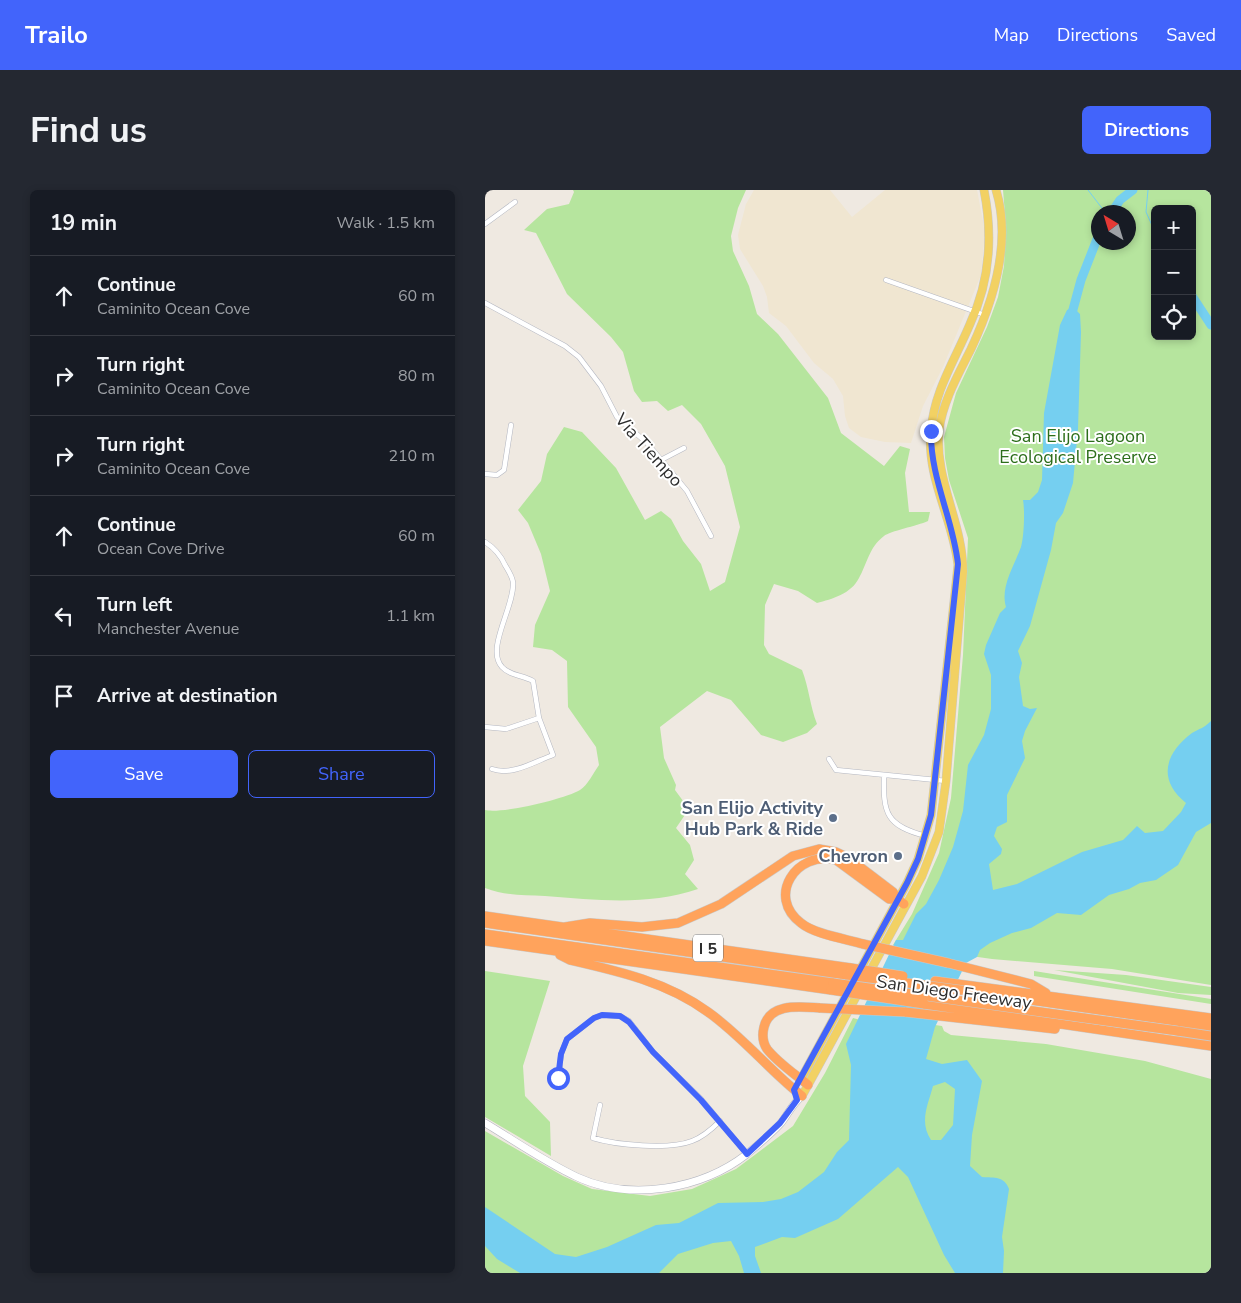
<!DOCTYPE html>
<meta charset="utf-8">
<style>
body{margin:0;font-family:"Nunito Sans",sans-serif;background:#242831;color:#f1f3f6}
.controls{position:absolute;right:15px;top:15px;display:grid;overflow:hidden;border-radius:8px;box-shadow:0 2px 8px #0003}
.controls button{width:45px;height:45px;display:grid;place-items:center;padding:0;border:0;border-bottom:1px solid #363941;background:#171b24;color:#f1f3f6;font:25px sans-serif}
.compass{position:absolute;left:606px;top:15px;width:45px;height:45px;border-radius:50%;background:#171b24;box-shadow:0 2px 8px #0003;rotate:322deg}
.stop{position:absolute;width:15px;height:15px;margin:-11px;border:4px solid #4264fb;border-radius:50%;background:#fff}
.stop.end{background:#4264fb;border-color:#fff;box-shadow:0 1px 5px #0008}
.list{margin:0;padding:0;list-style:none}
h2{display:flex;justify-content:space-between;align-items:center;height:65px;margin:0;padding:0 20px;font-size:21px}
h2 small{font-size:16px;font-weight:400;color:#9ea1a6}
.list li{display:grid;grid-template-columns:32px 1fr auto;gap:15px;align-items:center;box-sizing:border-box;height:80px;padding:0 20px;border-top:1px solid #363941}
.list b{display:block;font-size:19px;white-space:nowrap}
.list p{margin:0;font-size:16px;white-space:nowrap;color:#9ea1a6}
.list em{font-size:16px;font-style:normal;color:#9ea1a6}
.actions{display:flex;gap:10px;padding:15px 20px}
.actions a{flex:1;padding:11px 0;border:1px solid #4264fb;border-radius:8px;text-align:center;font-size:18px;color:#4264fb}
.actions .main{background:#4264fb;color:#fff}
.icon{flex:none;width:28px;height:28px;fill:none;stroke:currentColor;stroke-width:2;stroke-linecap:round;stroke-linejoin:round}
.map{position:relative;flex:none;width:726px;height:1083px;overflow:hidden;border-radius:8px}
header{display:flex;align-items:center;gap:30px;box-sizing:border-box;height:70px;padding:0 25px;background:#4264fb;color:#fff}
header strong{font-size:24px}
nav{display:flex;gap:28px;margin-inline-start:auto;font-size:18px}
.intro{display:flex;align-items:center;justify-content:space-between;box-sizing:border-box;height:120px;padding:0 30px}
h1{margin:0;font-size:35px}
.button{padding:12px 22px;border-radius:8px;background:#4264fb;color:#fff;font-size:18px;font-weight:700}
main{display:flex;gap:30px;padding:0 30px}
aside{flex:1;background:#171b24;border-radius:8px;box-shadow:0 2px 8px #0003}
.map>svg:first-child{display:block}
.education{fill:#f0e6d1}
.green{fill:#b6e59e;fill-rule:evenodd}
.water{fill:#75cff0;fill-rule:evenodd}
.lines{fill:none;stroke-linecap:round;stroke-linejoin:round}
.stream{stroke:#75cff0;stroke-width:1}
.river{stroke:#75cff0;stroke-width:9}
.street-casing{stroke:#b4b7c1;stroke-width:5.5}
.secondary-casing{stroke:#b4b7c1;stroke-width:8}
.primary-casing{stroke:#c9c9c9;stroke-width:9}
.highway-casing{stroke:#c9c9c9;stroke-width:10}
.street{stroke:#fff;stroke-width:4.5}
.secondary{stroke:#fff;stroke-width:7}
.primary{stroke:#f2d163;stroke-width:8}
.highway{stroke:#ffa35c;stroke-width:9}
.highway-bridge-casing{stroke:#c9c9c9;stroke-width:10;stroke-linecap:butt}
.highway-bridge{stroke:#ffa35c;stroke-width:9}
.route{stroke:#4264fb;stroke-width:6}
.service-dot{fill:#5c6f8a;stroke:#fff;stroke-width:2}
.labels{text-anchor:middle;stroke-width:4;stroke-linejoin:round;paint-order:stroke}
.shield{fill:#fff;stroke:#6d6d6d;stroke-width:1}
.shield-label{font-size:16px;font-weight:bold;fill:#2e2e2e}
.park-label{font-size:18px;fill:#2c6e1b;stroke:#fff}
.street-label{font-size:18px;fill:#2e2e2e;stroke:#fff}
.service-label{font-size:18px;font-weight:bold;fill:#4e5e75;stroke:#fff;text-anchor:end}
</style>
<header>
<strong>Trailo</strong>
<nav><a>Map</a><a>Directions</a><a>Saved</a></nav>
</header>
<div class="intro"><h1>Find us</h1><a class="button">Directions</a></div>
<main>
<aside>
<h2>19 min<small>Walk · 1.5 km</small></h2>
<ul class="list">
<li><svg class="icon" aria-label="ahead" viewBox="0 0 24 24"><path d="M12 20V5M6 11l6-6 6 6"/></svg><div><b>Continue</b><p>Caminito Ocean Cove</p></div><em>60 m</em></li>
<li><svg class="icon" aria-label="right" viewBox="0 0 24 24"><path d="M7 20v-9h11M14 6l5 5-5 5"/></svg><div><b>Turn right</b><p>Caminito Ocean Cove</p></div><em>80 m</em></li>
<li><svg class="icon" aria-label="right" viewBox="0 0 24 24"><path d="M7 20v-9h11M14 6l5 5-5 5"/></svg><div><b>Turn right</b><p>Caminito Ocean Cove</p></div><em>210 m</em></li>
<li><svg class="icon" aria-label="ahead" viewBox="0 0 24 24"><path d="M12 20V5M6 11l6-6 6 6"/></svg><div><b>Continue</b><p>Ocean Cove Drive</p></div><em>60 m</em></li>
<li><svg class="icon" aria-label="left" viewBox="0 0 24 24"><path d="M17 20v-9H6M10 6l-5 5 5 5"/></svg><div><b>Turn left</b><p>Manchester Avenue</p></div><em>1.1 km</em></li>
<li><svg class="icon" aria-label="arrive" viewBox="0 0 24 24"><path d="M6 21V4h12l-3 4 3 4H6"/></svg><div><b>Arrive at destination</b></div></li>
</ul>
<div class="actions"><a class="main">Save</a><a>Share</a></div>
</aside>
<div class="map">
<svg width="726" height="1083" viewBox="0 0 726 1083">
<rect width="100%" height="100%" fill="#efe9e1"/>
<path class="education" d="M 269,0 L 345,0 L 367,27 L 400,0 L 492,0 L 500,42 L 496,85 L 458,177 L 438,216 L 426,253 L 400,252 L 376,247 L 364,238 L 360,226 L 358,206 L 348,189 L 329,173 L 301,136 L 284,123 L 282,107 L 278,96 L 255,59 L 253,45 L 261,14 Z"/>
<path class="green" d="M 88,0 L 261,0 L 253,18 L 246,46 L 248,61 L 264,96 L 272,124 L 293,144 L 343,208 L 356,243 L 399,276 L 415,256 L 425,259 L 420,283 L 424,322 L 445,322 L 443,331 C 432,336 405,341 399,346 C 384,357 382,374 374,388 C 366,404 347,409 332,413 L 313,401 L 289,394 L 280,415 L 279,455 L 284,464 L 317,480 C 324,498 325,516 332,534 L 322,543 L 298,552 L 276,545 L 246,510 L 222,501 L 175,537 L 179,568 L 191,595 L 190,600 L 204,619 L 191,638 L 205,655 L 209,670 L 200,684 L 213,699 C 162,716 113,710 60,706 C 38,705 22,706 0,698 L 0,620 C 17,624 80,609 95,600 C 102,596 109,582 114,575 L 111,557 L 83,517 L 82,471 L 67,460 L 48,457 L 50,435 L 65,401 L 56,364 L 43,333 L 33,320 L 56,291 L 62,264 L 79,237 L 97,242 L 131,278 L 160,330 L 176,321 L 186,329 L 198,351 L 216,374 L 225,401 L 240,392 L 255,337 L 240,276 L 216,234 L 197,215 L 183,221 L 172,211 L 157,212 L 149,201 L 138,162 L 126,147 L 82,104 L 51,43 L 39,40 L 62,19 L 84,14 L 89,2 Z
M 518,0 L 726,0 L 726,795 L 627,779 L 507,769 L 408,755 L 427,724 L 454,663 L 466,608 L 478,465 L 483,348 L 464,290 L 460,268 L 459,247 L 471,203 L 502,137 L 513,107 L 519,76 L 521,37 ZM 670,19 L 707,19 L 707,146 L 670,146 ZM 614,22 L 644,22 L 644,52 L 614,52 Z
M 569,780 L 641,785 L 726,797 L 726,805 L 693,803 Z
M 0,781 L 65,791 L 38,876 L 40,906 L 65,932 L 66,966 L 0,927 Z
M 549,781 L 726,809 L 726,814 L 549,786 Z
M 368,828 L 446,849 L 450,835 L 457,836 L 459,841 L 466,845 L 561,854 L 660,871 L 726,889 L 726,1083 L 0,1083 L 0,941 L 78,986 L 107,999 L 165,1006 L 207,999 L 251,979 L 308,936 L 340,883 Z"/>
<path class="water" d="M 588,117 L 595,124 L 596,142 L 593,239 L 588,293 L 578,323 L 571,333 L 566,360 L 545,436 L 533,461 L 537,473 L 534,487 L 538,516 L 545,519 L 552,518 L 540,541 L 537,551 L 540,568 L 522,605 L 522,632 L 512,637 L 509,646 L 517,659 L 516,664 L 504,674 L 508,700 L 532,694 L 597,662 L 638,650 L 652,636 L 660,643 L 678,641 L 696,622 L 701,613 C 672,590 680,563 707,543 C 715,538 718,539 726,531 L 726,633 L 711,642 L 693,675 L 671,690 L 655,693 L 644,699 L 624,705 L 596,725 L 572,723 L 546,738 L 527,743 L 505,753 L 495,760 L 492,767 L 481,773 L 450,837 L 441,869 L 457,874 L 482,870 L 497,891 L 487,945 L 485,976 L 497,987 C 510,988 519,986 524,999 L 517,1047 L 519,1061 L 518,1083 L 470,1083 L 459,1065 L 423,987 L 413,977 L 353,1029 L 310,1048 L 297,1047 L 270,1057 L 270,1066 L 276,1083 L 259,1083 L 254,1066 L 246,1051 L 228,1053 L 193,1064 L 174,1083 L 35,1083 L 12,1069 L 0,1056 L 0,1017 L 70,1064 L 91,1067 L 122,1057 L 171,1035 L 194,1033 L 233,1013 L 278,1012 L 296,1009 L 313,1002 L 339,982 L 352,962 L 364,950 L 366,875 L 361,854 L 411,750 L 418,750 L 431,724 L 441,714 L 454,690 L 468,657 L 478,621 L 483,575 L 499,545 L 506,519 L 506,485 L 499,464 L 501,455 L 515,423 L 521,417 C 515,397 529,376 536,357 C 539,346 540,321 538,310 L 545,310 L 553,302 L 557,290 L 559,223 L 575,135 L 582,120 ZM 460,892 L 470,899 L 468,935 L 456,950 L 446,950 C 434,932 443,915 448,896 Z"/>
<g class="lines">
<path class="stream" d="M 603,0 L 620,22
M 663,0 L 661,22 L 670,42"/>
<path class="river" d="M 627,22 L 635,10 L 648,0
M 707,106 L 726,135
M 586,127 L 596,90 L 614,44"/>
<defs>
<path id="street" d="M 0,34 L 30,12
M 401,90 L 500,125
M 0,113 L 80,156 L 94,167 L 116,196 L 132,227 L 162,253 L 202,301 L 226,346
M 176,270 L 199,258
M 0,284 L 12,285 L 19,280 L 26,235
M 0,352 C 8,357 16,366 20,375 C 23,380 27,386 28,392 C 30,416 0,459 17,477 C 25,486 38,485 48,491 L 54,528 L 68,565 C 49,572 27,586 7,579
M 0,537 L 21,539 L 54,528
M 344,569 L 351,580 L 461,591
M 399,585 C 398,623 401,636 441,646
M 73,894 L 76,864 L 82,849 L 109,828 L 117,825 L 135,826 L 144,831 L 168,862 L 216,909 L 262,964
M 115,915 L 108,948 C 131,955 184,960 207,951 C 218,947 227,939 235,931"/>
<path id="secondary" d="M 0,933 C 30,951 60,972 92,987 C 146,1012 217,999 262,964 C 274,954 286,944 296,933 C 303,924 308,913 317,906"/>
<path id="primary" d="M 316,889 L 422,693 L 433,669 L 446,625 L 473,375 C 468,329 441,287 446,241 C 449,201 470,170 485,134 C 505,91 508,46 499,0
M 317,906 L 437,686 L 454,642 L 461,591 L 478,382 C 478,332 449,290 454,240 C 458,211 473,185 486,159 C 508,112 527,52 511,0"/>
<path id="highway" d="M 0,726 L 366,778
M 0,733 L 362,785
M 80,737 L 105,733 L 157,737 L 193,733 L 236,714 L 308,666 L 334,659 L 351,662 L 362,667 L 408,702 L 412,709 L 419,714
M 0,744 L 348,793
M 0,751 L 346,800
M 378,754 C 361,749 329,744 316,733 C 281,707 311,660 351,670 L 404,709 L 412,709
M 75,765 L 85,770 C 133,781 182,792 223,822 C 257,846 284,880 317,906
M 463,773 L 546,794 L 561,803
M 450,791 L 726,828
M 489,802 L 726,836
M 439,814 L 726,856
M 420,822 L 570,839
M 693,841 L 726,846
M 323,895 C 310,884 293,873 282,859 C 278,853 277,845 279,837 C 285,812 316,817 335,818"/>
</defs>
<use href="#street" class="street-casing"/>
<use href="#secondary" class="secondary-casing"/>
<use href="#primary" class="primary-casing"/>
<use href="#highway" class="highway-casing"/>
<use href="#street" class="street"/>
<use href="#secondary" class="secondary"/>
<use href="#primary" class="primary"/>
<use href="#highway" class="highway"/>
<defs>
<path id="highway-bridge" d="M 378,754 L 463,773
M 366,778 L 418,786
M 362,785 L 483,801
M 348,793 L 693,841
M 346,800 L 439,814
M 335,818 L 420,822"/>
</defs>
<use href="#highway-bridge" class="highway-bridge-casing"/>
<use href="#highway-bridge" class="highway-bridge"/>
</g>
<g class="lines">
<path class="route" d="M 73,888 L 76,864 L 82,849 L 109,828 L 117,825 L 135,826 L 144,832 L 168,862 L 216,910 L 262,964 L 295,933 L 312,910 L 309,900 L 422,693 L 433,669 L 446,625 L 473,374 C 468,328 445,288 446,241"/>
</g>
<g class="service-dot">
<circle cx="348" cy="628" r="5"/>
<circle cx="413" cy="666" r="5"/>
</g>
<g class="labels">
<rect class="shield" x="208" y="744.5" width="30" height="27" rx="4"/>
<g class="shield-label">
<text x="223" y="764">I 5</text>
</g>
<g class="park-label">
<text x="593" y="252">San Elijo Lagoon<tspan x="593" dy="21">Ecological Preserve</tspan></text>
</g>
<g class="street-label">
<text transform="translate(164 260) rotate(48)" y="6">Via Tiempo</text>
<text transform="translate(469 802) rotate(8)" y="6">San Diego Freeway</text>
</g>
<g class="service-label">
<text x="338" y="624">San Elijo Activity<tspan x="338" dy="21">Hub Park &amp; Ride</tspan></text>
<text x="403" y="672">Chevron</text>
</g>
</g>
</svg>
<div class="controls">
<button>+</button>
<button>−</button>
<button><svg class="icon" aria-label="locate" viewBox="0 0 24 24"><circle cx="12" cy="12" r="6"/><path d="M12 2v4M12 18v4M2 12h4M18 12h4"/></svg></button>
</div>
<svg class="compass" viewBox="-18 -18 36 36"><path d="M0-13l5 13h-10z" fill="#e53935"/><path d="M0 13l5-13h-10z" fill="#9ea1a6"/></svg>
<div class="stop" style="left:73px;top:888px"></div>
<div class="stop end" style="left:446px;top:241px"></div>
</div>
</main>
